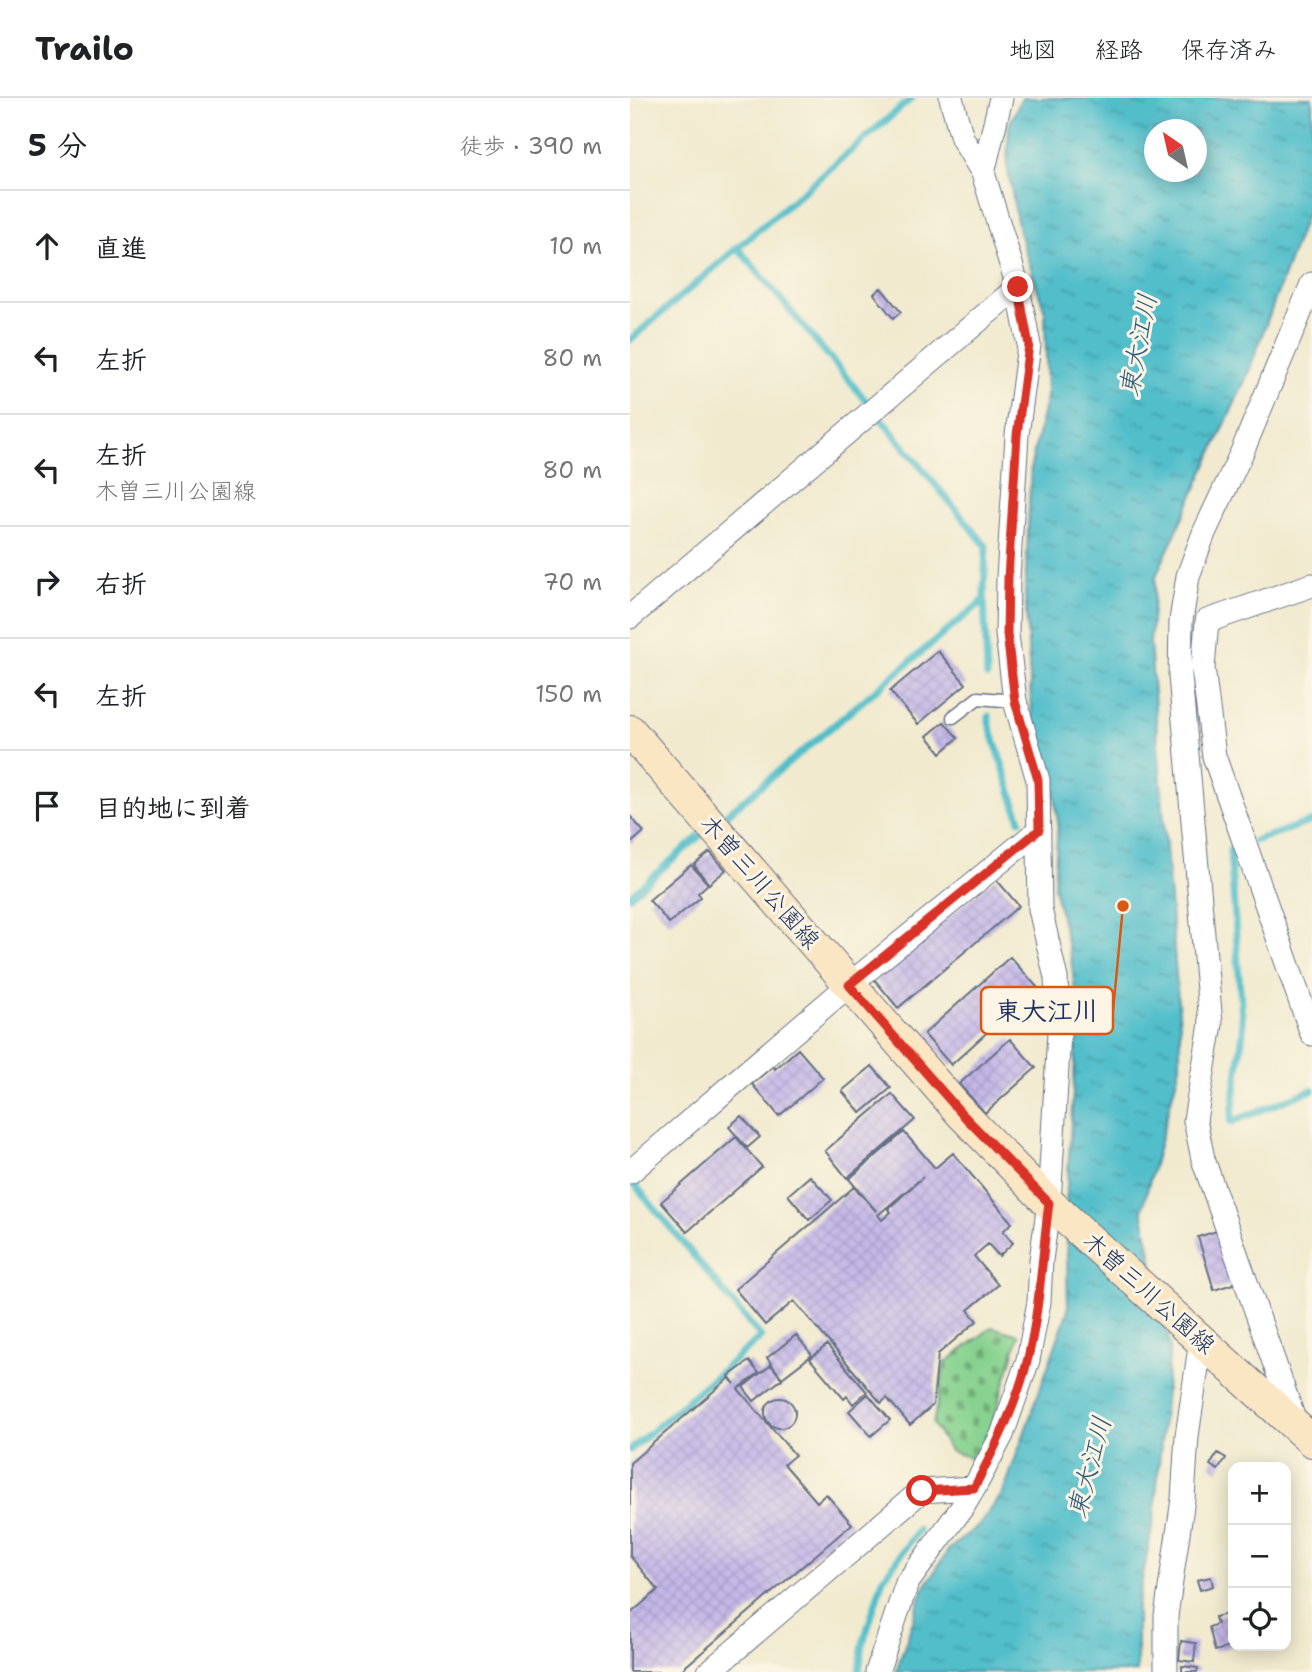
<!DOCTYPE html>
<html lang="ja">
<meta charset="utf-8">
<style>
body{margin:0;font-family:"Shantell Sans","Klee One",sans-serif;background:#f6f6f6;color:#202124}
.controls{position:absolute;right:21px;bottom:21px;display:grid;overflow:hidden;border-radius:14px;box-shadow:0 4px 18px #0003}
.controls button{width:63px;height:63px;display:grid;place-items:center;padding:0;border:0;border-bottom:2px solid #e0e0e0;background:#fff;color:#202124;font:35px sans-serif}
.compass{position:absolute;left:514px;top:21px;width:63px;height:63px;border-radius:50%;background:#fff;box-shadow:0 4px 18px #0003;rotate:326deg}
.stop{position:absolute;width:21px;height:21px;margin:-16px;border:5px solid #d93025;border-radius:50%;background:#fff}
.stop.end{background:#d93025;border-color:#fff;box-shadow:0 2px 7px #0008}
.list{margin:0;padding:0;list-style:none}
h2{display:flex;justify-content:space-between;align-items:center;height:91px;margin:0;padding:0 28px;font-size:30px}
h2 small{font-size:23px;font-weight:400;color:#757577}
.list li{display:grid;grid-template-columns:46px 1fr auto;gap:21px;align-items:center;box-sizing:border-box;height:112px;padding:0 28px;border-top:2px solid #e0e0e0}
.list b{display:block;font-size:26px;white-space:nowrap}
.list p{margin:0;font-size:23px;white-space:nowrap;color:#757577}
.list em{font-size:23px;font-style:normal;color:#757577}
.icon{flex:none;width:38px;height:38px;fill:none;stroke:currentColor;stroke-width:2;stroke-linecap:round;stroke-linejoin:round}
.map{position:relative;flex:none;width:682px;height:1574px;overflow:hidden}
header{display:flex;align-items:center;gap:42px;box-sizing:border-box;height:98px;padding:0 35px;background:#fff;border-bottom:2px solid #e0e0e0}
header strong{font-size:33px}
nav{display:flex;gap:38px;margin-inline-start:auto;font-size:24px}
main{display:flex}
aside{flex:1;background:#fff}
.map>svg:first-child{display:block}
.cemetery{fill:url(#cemetery-stones);stroke:#518076;stroke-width:2}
.water{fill:url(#water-ripples);stroke:#367694;stroke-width:2;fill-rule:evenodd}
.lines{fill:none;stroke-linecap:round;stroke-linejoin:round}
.stream{stroke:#51beca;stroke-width:7}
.building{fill:url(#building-cross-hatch);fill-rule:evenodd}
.service-casing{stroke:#667086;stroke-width:15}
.minor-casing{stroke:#667086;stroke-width:25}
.secondary-casing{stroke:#667086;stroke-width:34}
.service{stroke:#fff;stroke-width:12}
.minor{stroke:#fff;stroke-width:23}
.secondary{stroke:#fbe6c4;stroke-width:32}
.route{stroke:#d93025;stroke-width:9}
.labels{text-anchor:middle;stroke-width:6;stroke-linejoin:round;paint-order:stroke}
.street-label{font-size:24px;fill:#1b2f5e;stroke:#fcf5e5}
.water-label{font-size:26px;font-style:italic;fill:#2b5a7e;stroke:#fcf5e5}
.leader{fill:none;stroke:#de5710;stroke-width:2.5}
.callout-dot{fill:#de5710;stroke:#fcf5e5;stroke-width:2.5}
.callout{fill:#fcf5e5;stroke:#de5710;stroke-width:2.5}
.callout-label{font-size:26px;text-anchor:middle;font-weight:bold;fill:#1b2f5e}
</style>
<header>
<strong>Trailo</strong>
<nav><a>地図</a><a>経路</a><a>保存済み</a></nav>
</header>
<main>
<aside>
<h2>5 分<small>徒歩 · 390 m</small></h2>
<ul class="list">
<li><svg class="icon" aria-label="ahead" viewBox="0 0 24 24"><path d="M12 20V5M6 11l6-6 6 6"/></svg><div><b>直進</b></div><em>10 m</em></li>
<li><svg class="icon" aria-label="left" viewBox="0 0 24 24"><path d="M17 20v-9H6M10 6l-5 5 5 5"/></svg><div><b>左折</b></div><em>80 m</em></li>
<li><svg class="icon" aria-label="left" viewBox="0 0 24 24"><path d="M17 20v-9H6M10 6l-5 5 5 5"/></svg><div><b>左折</b><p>木曽三川公園線</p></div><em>80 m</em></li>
<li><svg class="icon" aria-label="right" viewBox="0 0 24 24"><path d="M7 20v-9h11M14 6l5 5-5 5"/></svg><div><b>右折</b></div><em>70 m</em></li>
<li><svg class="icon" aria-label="left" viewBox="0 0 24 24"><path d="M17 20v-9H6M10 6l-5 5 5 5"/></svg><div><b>左折</b></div><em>150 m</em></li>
<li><svg class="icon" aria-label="arrive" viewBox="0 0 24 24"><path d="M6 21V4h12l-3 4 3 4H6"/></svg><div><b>目的地に到着</b></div></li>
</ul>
</aside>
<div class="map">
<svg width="682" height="1574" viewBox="0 0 682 1574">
<defs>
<pattern id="cemetery-stones" width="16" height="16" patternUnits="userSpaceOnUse" patternTransform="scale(1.75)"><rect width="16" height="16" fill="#87d28f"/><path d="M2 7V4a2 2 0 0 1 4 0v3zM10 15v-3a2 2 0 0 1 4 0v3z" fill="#6eab78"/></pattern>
<pattern id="water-ripples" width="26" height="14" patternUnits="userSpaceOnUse" patternTransform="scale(1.75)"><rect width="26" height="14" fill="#51beca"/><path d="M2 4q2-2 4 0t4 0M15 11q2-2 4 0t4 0" fill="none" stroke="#429ba7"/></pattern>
<pattern id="building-cross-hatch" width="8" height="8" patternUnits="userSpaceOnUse" patternTransform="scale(1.75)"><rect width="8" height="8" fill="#c4b8e8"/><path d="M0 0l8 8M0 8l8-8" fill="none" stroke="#a89ec9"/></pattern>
</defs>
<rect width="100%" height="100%" fill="#fcf5e5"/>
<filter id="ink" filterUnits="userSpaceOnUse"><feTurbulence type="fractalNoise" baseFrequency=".0143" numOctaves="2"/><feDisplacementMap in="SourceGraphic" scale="14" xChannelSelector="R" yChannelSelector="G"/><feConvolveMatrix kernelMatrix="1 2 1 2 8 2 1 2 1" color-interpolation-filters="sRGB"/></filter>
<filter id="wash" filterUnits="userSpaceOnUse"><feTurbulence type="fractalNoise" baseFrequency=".00686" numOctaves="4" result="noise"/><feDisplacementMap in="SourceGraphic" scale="28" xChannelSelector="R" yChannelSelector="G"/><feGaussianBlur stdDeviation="1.57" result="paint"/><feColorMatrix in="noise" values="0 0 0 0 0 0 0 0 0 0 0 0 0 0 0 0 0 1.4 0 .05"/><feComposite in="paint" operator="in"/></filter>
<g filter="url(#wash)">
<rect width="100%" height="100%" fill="#f1eacf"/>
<path class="cemetery" d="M 362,1229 L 389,1237 L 351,1363 L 320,1353 L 303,1326 L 315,1265 Z"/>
<path class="water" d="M 392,0 L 682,0 L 682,101 L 617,278 L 526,478 L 520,545 L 550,928 L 550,968 L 512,1112 L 540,1248 L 524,1420 L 507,1508 L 507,1574 L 266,1574 L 293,1492 L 319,1451 L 349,1427 L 373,1395 L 438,1212 L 436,1106 L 448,915 L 441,861 L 424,789 L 428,724 L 422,680 L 402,619 L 395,495 L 401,367 L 417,298 L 415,214 L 389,134 L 377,67 L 379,27 ZM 524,32 L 566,32 L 566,74 L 524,74 Z"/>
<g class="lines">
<path class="stream" d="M 107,149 L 237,304
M 0,242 L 282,0
M 248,317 L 356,448 L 354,495 L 357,578
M 359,618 L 359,625 L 390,722
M 96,717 L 354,502
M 624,743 L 682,723
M 600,752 L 613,934 L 601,1024 L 682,992
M 0,798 L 71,737
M 0,1352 L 131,1239 L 6,1088
M 229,1574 L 233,1545 L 253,1481 L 288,1432"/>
</g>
<g id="blocks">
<path class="building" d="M 251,190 L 271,214 L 263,220 L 244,196 Z
M 308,553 L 336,586 L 288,626 L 260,593 Z
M 314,624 L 328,640 L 311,655 L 297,638 Z
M 0,718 L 14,734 L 0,746 Z
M 80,754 L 96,772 L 79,786 L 64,767 Z
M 61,767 L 78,786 L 68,795 L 71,799 L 39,825 L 19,802 Z
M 365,780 L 389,808 L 268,910 L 244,881 Z
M 380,859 L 407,889 L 321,967 L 294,936 Z
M 380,941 L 406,970 L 355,1015 L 329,986 Z
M 168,951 L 193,980 L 149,1018 L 122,986 L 143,968 L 145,971 Z
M 242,968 L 261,990 L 231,1015 L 212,993 Z
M 262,996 L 285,1022 L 217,1080 L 195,1053 Z
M 111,1018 L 130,1039 L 117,1050 L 99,1029 Z
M 274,1034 L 305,1070 L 323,1055 L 382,1125 L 373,1133 L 383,1145 L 369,1158 L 358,1146 L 344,1158 L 368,1187 L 338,1212 L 347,1223 L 308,1256 L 303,1307 L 280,1327 L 257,1300 L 251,1305 L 164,1203 L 135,1227 L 105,1191 L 224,1089 L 247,1114 L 219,1081 ZM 293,1079 L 258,1111 L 261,1114 L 252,1122 L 248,1117 Z
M 106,1039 L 132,1069 L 57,1134 L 31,1104 Z
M 180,1078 L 202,1102 L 179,1122 L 158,1097 Z
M 590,1132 L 606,1185 L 584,1192 L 568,1139 Z
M 166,1237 L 182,1257 L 152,1280 L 137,1260 Z
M 197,1247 L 237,1294 L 223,1306 L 217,1298 L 214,1301 L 180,1261 Z
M 119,1263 L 129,1275 L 108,1291 L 165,1357 L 154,1366 L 187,1404 L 196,1396 L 222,1426 L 49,1574 L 0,1574 L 0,1516 L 28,1492 L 0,1458 L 0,1365 L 99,1280 L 105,1286 L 99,1278 Z
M 141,1267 L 152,1281 L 124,1303 L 113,1289 Z
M 238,1296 L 260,1322 L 241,1338 L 219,1313 Z
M135 1315a15 15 0 1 1 30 0a15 15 0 1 1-30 0Z
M 588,1355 L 596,1360 L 588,1372 L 580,1367 Z
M 581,1479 L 583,1488 L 570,1492 L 567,1482 Z
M 598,1516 L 600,1523 L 603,1522 L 603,1548 L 585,1553 L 579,1529 L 587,1526 L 585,1519 Z
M 551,1543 L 566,1545 L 564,1564 L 549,1562 Z
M 552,1568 L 568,1570 L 567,1574 L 552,1574 Z"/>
</g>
</g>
<g filter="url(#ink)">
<use href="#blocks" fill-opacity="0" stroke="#667086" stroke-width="2"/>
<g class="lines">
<defs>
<path id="service" d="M 323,619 L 348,600 L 385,603"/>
<path id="minor" d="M 353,75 L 371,0
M 682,487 L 577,523 L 573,570 L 584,658 L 682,936
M 0,519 L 388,189
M 0,1074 L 219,887 L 409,732
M 666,1327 L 573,1061 L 565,1022 L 581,926 L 550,578 L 551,523 L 558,478 L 574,435 L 612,354 L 682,186
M 79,1574 L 291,1393 L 344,1390
M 247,1574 L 277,1485 L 334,1407 L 344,1390 L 372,1337 L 398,1262 L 409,1204 L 411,1162 L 419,1105 L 429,935 L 426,880 L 410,811 L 408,682 L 385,603 L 377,536 L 378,480 L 387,337 L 399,247 L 388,189 L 353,75 L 332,40 L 321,0
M 536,1574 L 536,1518 L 553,1401 L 557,1338 L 571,1242"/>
<path id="secondary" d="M 0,633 L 332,1016 L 419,1105 L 682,1343"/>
</defs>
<use href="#service" class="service-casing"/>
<use href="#minor" class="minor-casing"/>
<use href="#secondary" class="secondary-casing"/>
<use href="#service" class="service"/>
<use href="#minor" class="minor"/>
<use href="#secondary" class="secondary"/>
</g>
</g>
<g class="lines" filter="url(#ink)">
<path class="route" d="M 292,1393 L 344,1390 C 366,1348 387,1306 398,1260 C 410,1210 412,1157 419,1105 L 332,1016 L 219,887 L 409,732 L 408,682 L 385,603 L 377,536 L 378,480 L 387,337 L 399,247 L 388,189"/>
</g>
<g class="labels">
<g class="street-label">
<text transform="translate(130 784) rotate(49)" y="8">木曽三川公園線</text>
<text transform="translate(519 1195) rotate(42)" y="8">木曽三川公園線</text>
</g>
<g class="water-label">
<text transform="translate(508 247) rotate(-79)" y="9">東大江川</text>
<text transform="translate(459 1369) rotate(-75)" y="9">東大江川</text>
</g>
</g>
<path class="leader" d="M493 808L483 913"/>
<circle class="callout-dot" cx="493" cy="808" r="7"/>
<rect class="callout" x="351" y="889" width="132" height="47" rx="7"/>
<g class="callout-label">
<text x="417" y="922">東大江川</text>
</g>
</svg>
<div class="controls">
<button>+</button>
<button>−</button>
<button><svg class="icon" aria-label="locate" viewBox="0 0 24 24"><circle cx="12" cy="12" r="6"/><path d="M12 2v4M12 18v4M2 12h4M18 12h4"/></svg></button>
</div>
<svg class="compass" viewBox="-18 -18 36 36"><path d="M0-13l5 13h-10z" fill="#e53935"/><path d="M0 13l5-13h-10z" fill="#757577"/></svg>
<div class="stop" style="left:292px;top:1393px"></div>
<div class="stop end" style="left:388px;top:189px"></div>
</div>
</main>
